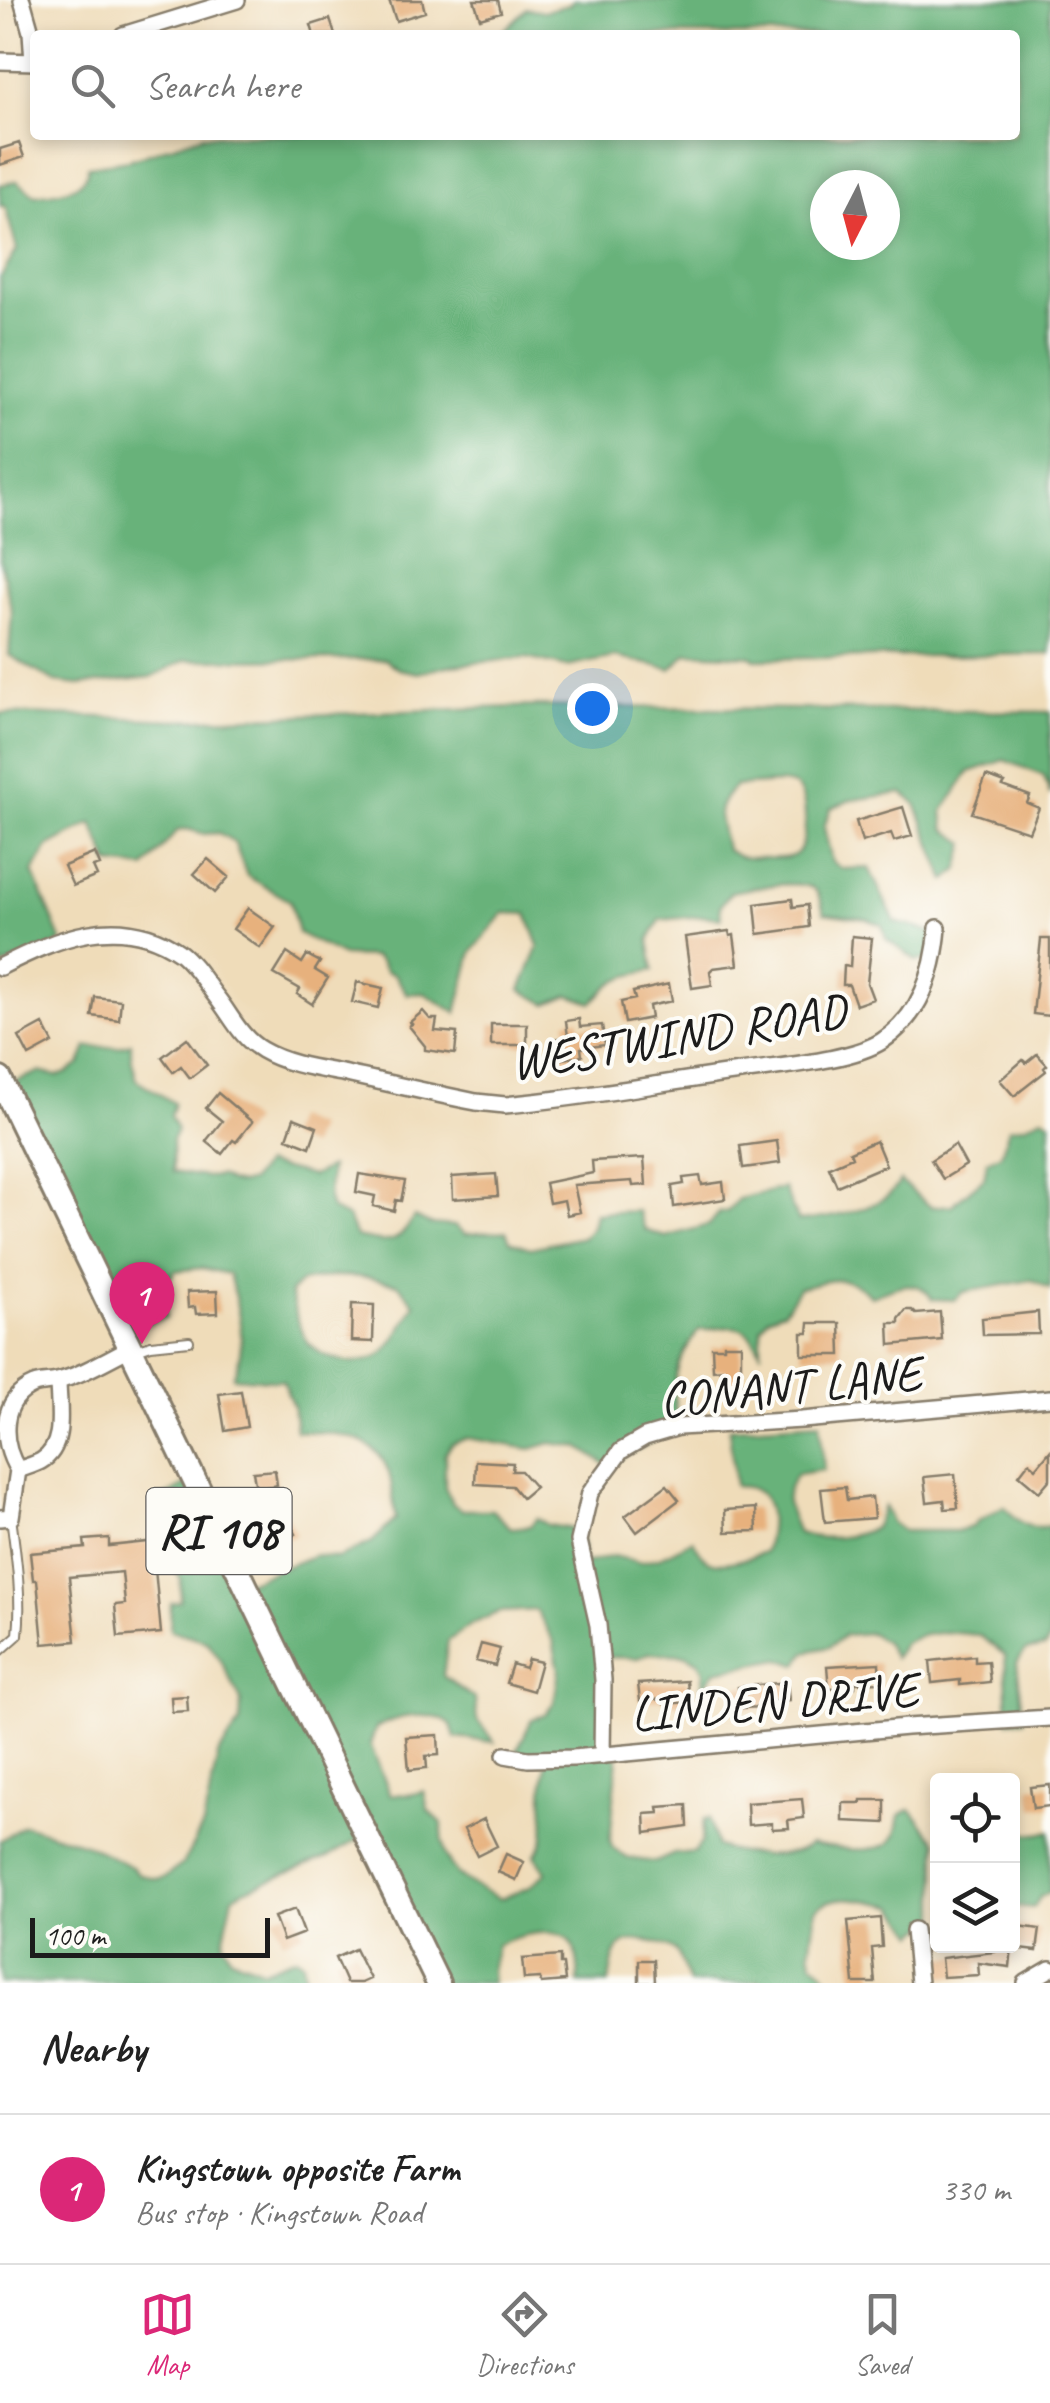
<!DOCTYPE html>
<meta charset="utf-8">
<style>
body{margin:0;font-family:Caveat,sans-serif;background:#f2f2f2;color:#222}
.controls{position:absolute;right:30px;bottom:30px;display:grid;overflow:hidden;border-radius:10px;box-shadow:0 5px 15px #0003}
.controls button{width:90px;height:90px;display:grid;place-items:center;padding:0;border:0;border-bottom:2px solid #e0e0e0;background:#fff;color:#222;font:50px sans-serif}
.compass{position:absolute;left:810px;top:170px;width:90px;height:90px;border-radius:50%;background:#fff;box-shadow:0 5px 15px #0003;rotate:186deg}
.scale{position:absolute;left:30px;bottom:25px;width:240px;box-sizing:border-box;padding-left:10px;border:5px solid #1c1c1c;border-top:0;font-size:28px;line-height:35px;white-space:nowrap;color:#1c1c1c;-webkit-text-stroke:8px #fdfcf7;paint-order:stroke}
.you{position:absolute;left:592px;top:708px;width:35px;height:35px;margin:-25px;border:8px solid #fff;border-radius:50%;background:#1a73e8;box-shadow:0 0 0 15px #1a73e833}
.badge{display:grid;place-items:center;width:65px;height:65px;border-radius:50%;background:#db2777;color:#fff;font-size:32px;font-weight:700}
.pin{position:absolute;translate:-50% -82px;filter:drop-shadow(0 2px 5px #0008)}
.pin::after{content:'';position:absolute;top:52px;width:35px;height:30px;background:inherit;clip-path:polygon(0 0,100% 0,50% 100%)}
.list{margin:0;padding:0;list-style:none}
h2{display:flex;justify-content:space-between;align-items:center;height:130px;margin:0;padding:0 40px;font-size:42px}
h2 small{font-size:32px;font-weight:400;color:#767676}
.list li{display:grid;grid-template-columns:65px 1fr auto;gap:30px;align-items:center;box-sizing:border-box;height:150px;padding:0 40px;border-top:2px solid #e0e0e0}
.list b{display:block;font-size:38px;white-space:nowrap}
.list p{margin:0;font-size:32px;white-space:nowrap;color:#767676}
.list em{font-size:32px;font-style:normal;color:#767676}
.icon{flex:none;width:55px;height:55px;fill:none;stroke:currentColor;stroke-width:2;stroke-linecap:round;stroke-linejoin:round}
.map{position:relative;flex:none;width:1050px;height:1983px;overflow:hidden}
.search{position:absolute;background:#fff;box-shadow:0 5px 15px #0003;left:30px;right:30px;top:30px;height:110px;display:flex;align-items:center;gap:25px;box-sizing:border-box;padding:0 35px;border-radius:10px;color:#767676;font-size:38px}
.sheet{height:280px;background:#fff}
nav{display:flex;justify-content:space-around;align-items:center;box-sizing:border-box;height:140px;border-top:2px solid #e0e0e0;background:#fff;font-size:28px;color:#767676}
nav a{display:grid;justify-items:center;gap:5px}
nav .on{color:#db2777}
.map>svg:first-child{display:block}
.forest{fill:#68b27a;stroke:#42674b;stroke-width:2.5;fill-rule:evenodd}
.building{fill:#e7b17d}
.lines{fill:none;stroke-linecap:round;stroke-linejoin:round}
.service-casing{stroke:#867c6a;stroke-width:12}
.minor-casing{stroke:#867c6a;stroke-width:20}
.primary-casing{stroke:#867c6a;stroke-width:28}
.service{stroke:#fff;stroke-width:8}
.minor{stroke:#fff;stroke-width:15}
.primary{stroke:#fff;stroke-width:22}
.labels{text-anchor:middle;stroke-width:8;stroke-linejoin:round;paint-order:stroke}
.shield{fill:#fdfcf7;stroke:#605f5e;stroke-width:2.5}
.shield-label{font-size:48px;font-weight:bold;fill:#1c1c1c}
.street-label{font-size:50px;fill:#1c1c1c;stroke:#fdfcf7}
</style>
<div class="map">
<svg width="1050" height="1983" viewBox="0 0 1050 1983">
<rect width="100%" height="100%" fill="#fdfcf7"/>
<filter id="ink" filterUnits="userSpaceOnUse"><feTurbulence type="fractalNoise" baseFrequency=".01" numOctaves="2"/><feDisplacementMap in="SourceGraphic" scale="20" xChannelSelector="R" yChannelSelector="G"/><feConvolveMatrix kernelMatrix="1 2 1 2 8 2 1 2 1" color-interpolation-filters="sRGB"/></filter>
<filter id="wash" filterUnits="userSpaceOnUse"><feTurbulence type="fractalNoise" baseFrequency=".0048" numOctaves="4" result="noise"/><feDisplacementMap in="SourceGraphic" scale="40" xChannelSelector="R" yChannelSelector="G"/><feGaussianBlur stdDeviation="2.25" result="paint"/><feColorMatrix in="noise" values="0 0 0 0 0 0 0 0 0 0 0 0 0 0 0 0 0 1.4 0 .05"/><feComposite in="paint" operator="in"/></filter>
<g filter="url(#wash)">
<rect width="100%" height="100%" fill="#efdcb9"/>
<path class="forest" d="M 573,0 L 1050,0 L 1050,654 L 755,659 L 752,656 L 687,653 L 671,669 L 615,657 L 567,667 L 526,658 L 452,665 L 418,673 L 399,669 L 385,659 L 186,660 L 151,677 L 79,685 L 55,682 L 9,655 L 12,612 L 0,560 L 0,278 L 17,250 L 5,206 L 0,206 L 0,185 L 17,181 L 35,195 C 55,192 87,191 88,166 L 129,160 L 203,135 L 1015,135 L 1015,35 L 499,35 L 527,8 L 544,11 L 569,5 ZM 885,185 L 885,245 L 825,245 L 825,185 Z
M 536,706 L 1050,712 L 1050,795 L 1044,776 L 1005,760 L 969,772 L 943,811 L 945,829 L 966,843 L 959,869 L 946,881 L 916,804 L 903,793 L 851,800 L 831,808 L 824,827 L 832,862 L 842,869 L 869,868 L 895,922 L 936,933 L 935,958 L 917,961 L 886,939 L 882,925 L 867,919 L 824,913 C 822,906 820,894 814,889 C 799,878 750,889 731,892 L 720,906 L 721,918 L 701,916 L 660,920 L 649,941 L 654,970 C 621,977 615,977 592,1003 L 569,995 L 547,1004 L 521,990 L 539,946 L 527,914 L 504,913 L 472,952 L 457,1013 L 424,993 L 407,994 L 395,975 L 385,971 L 381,963 L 375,957 L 343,956 L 298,933 L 290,901 L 247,876 L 234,842 L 219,833 L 204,834 L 187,829 L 177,831 L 145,868 L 110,864 L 92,823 L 48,847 L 33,872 L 62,942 L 0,968 L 0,713 L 177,720 ZM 779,783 C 786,784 796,784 800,792 C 807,804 808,845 796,854 C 788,860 773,858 764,858 C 746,858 740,860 726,849 C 720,818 711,810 735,786 Z
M 131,1043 L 131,1056 L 137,1080 L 174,1103 L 170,1116 L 177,1130 L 172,1140 L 173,1172 L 205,1177 L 220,1176 L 230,1182 L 241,1184 L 251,1181 L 264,1164 L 312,1176 L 330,1167 L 328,1199 L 331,1209 L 348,1218 L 356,1237 C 387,1243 397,1247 414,1217 L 430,1224 L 455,1226 L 465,1234 L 506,1231 L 510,1241 L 530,1248 L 583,1237 L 592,1227 L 595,1213 L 638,1211 L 645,1230 L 665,1237 L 709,1225 L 719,1213 L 728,1211 L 738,1199 L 784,1188 L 798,1221 C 829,1218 885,1211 900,1181 L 931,1207 L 952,1205 L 984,1178 L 987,1161 L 1001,1154 L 1009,1128 L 1026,1125 L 1042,1117 L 1050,1121 L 1050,1289 L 1032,1280 L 963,1292 L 954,1300 L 932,1299 C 917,1274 892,1289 871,1296 C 847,1272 828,1280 799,1288 L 784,1311 L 768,1317 L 761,1327 L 761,1353 C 746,1318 732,1328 699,1330 C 671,1367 673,1383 677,1427 L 608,1466 L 579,1447 L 551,1443 L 531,1449 L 467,1438 L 452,1444 L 445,1454 L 445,1487 L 453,1504 L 462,1510 L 492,1510 L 511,1528 L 530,1526 L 537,1518 L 548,1525 L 581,1530 L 584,1564 L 613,1556 L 640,1562 L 659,1558 L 693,1540 C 697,1547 701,1556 708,1560 C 722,1568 749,1558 764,1552 C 770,1534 776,1499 753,1489 C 747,1486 741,1487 735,1486 L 729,1428 L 820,1422 L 824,1470 L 797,1474 C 779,1498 788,1507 798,1533 C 822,1541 850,1539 874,1528 L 884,1506 L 891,1522 L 903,1531 L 960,1531 L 974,1526 L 976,1522 L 1004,1506 C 1020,1523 1025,1530 1050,1526 L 1050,1638 L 1045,1647 L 1025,1651 L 1017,1663 L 1024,1720 L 1008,1721 L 1005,1655 L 979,1635 L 946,1632 L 919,1636 L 904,1643 L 894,1658 L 885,1642 L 870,1633 L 845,1635 L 829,1647 L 806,1652 L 797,1665 L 780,1659 L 715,1671 L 705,1685 L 704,1698 L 700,1696 L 704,1672 L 699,1662 L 687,1655 L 649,1653 L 638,1658 L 603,1657 L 603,1749 L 618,1758 L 610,1840 L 612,1847 L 627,1858 L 656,1862 L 674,1854 L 694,1852 L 702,1842 L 704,1819 L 709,1818 L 717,1847 C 742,1855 789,1862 810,1844 C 830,1847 879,1857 893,1839 C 898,1833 898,1823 900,1815 L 911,1809 L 937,1842 L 937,1921 L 930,1923 L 916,1934 L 895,1906 C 869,1902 838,1890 816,1909 L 810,1952 L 813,1963 C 822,1968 827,1972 827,1983 L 768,1983 L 759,1980 L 745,1983 L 689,1983 C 685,1974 682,1960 676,1952 C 670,1946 661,1944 654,1942 C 616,1936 614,1950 609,1983 L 578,1983 C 579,1972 578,1953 572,1944 C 559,1923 513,1936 497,1945 L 491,1970 L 492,1983 L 438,1983 L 365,1836 L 328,1857 L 244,1890 L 233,1897 L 223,1941 L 230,1957 L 264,1970 L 296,1957 L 302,1962 L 306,1983 L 0,1983 L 0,1841 L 24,1825 L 85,1844 L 132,1867 L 139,1874 L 155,1879 L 165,1877 L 183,1864 L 203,1826 L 218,1755 L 240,1723 L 241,1701 L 220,1659 L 207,1641 L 170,1630 L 171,1603 L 180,1601 L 181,1579 L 170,1564 L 169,1532 L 157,1526 L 161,1513 L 157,1500 L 193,1481 L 244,1583 L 315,1555 L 338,1558 L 372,1542 L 396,1519 C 393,1505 393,1487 389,1473 C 375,1432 332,1433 296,1431 L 293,1406 L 283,1381 L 233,1377 C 249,1342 238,1310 229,1274 L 201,1268 L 175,1271 L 165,1285 L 166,1317 L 123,1332 L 4,1086 L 39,1072 L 57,1076 L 67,1073 L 80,1064 L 87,1047 L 119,1047 ZM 333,1276 L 366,1277 L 398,1284 L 415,1304 C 406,1320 398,1337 386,1350 C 377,1360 362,1363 350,1362 C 304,1356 300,1332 290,1292 L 301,1282 ZM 536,1610 L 553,1641 L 559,1670 L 554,1703 L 545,1715 L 532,1719 L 516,1753 L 546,1762 C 545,1774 543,1786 543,1797 C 543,1817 550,1840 535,1855 L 546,1872 L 530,1887 L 500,1899 C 461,1879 441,1873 442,1823 L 428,1810 L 424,1791 L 409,1795 L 390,1794 L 370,1744 L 376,1728 C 396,1715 432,1710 451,1725 L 455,1738 L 494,1742 L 477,1720 L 475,1699 L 443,1676 L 448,1641 L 472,1624 L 499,1612 Z
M 1012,1825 C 1027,1834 1033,1837 1050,1831 L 1050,1892 L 1040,1897 L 1034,1908 L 1013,1906 Z"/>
<g id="blocks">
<path class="building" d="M 389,0 L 422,0 L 425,12 L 396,21 Z
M 474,0 L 498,0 L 501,12 L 480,18 Z
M 330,19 L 335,35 L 314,35 L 311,25 Z
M 19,143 L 24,157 L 0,165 L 0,149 Z
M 986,776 L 1005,783 L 1003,786 L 1030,796 L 1027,803 L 1039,808 L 1029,832 L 972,813 Z
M 903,807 L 912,836 L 894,841 L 891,833 L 862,842 L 856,821 Z
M 95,853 L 100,865 L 93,867 L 97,876 L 73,886 L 64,866 Z
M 208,859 L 229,877 L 215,893 L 194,874 Z
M 792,899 L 793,907 L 807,905 L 809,927 L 758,934 L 755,904 Z
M 248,908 L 275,927 L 260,948 L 233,929 Z
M 729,931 L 730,936 L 734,935 L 738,965 L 713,968 L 710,971 L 712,985 L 692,988 L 685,937 Z
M 852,936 L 872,938 L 867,983 L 873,999 L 856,1005 L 849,985 L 843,985 L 844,966 L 850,967 Z
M 1041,939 L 1050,939 L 1050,1016 L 1033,1014 Z
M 287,953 L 302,963 L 307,955 L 320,962 L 315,970 L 328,978 L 312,1004 L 297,994 L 300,989 L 274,974 Z
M 357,982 L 383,988 L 378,1008 L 352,1002 Z
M 669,984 L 672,1001 L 649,1006 L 651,1018 L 625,1023 L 621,1002 L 635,999 L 633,992 Z
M 95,997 L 121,1000 L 119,1020 L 92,1016 Z
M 423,1011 L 430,1019 L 437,1019 L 435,1031 L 457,1033 L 455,1054 L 425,1050 L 425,1046 L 409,1026 L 412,1024 L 410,1022 Z
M 579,1019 L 580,1027 L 602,1025 L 605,1045 L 581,1048 L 582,1056 L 555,1060 L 553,1039 L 568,1037 L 566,1021 Z
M 43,1024 L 53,1043 L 29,1056 L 19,1037 Z
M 491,1024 L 527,1024 L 527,1045 L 491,1045 Z
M 187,1038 L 207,1065 L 190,1078 L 181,1066 L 173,1072 L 162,1057 Z
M 1037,1054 L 1047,1065 L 1044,1068 L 1046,1071 L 1014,1096 L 1000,1080 L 1023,1060 L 1026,1063 Z
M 218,1093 L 252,1122 L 236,1142 L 233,1140 L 222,1154 L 206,1141 L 222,1121 L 206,1108 Z
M 294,1118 L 317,1127 L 310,1147 L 287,1138 Z
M 777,1141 L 780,1163 L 743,1168 L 740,1146 Z
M 876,1141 L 886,1165 L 837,1186 L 829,1167 L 852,1157 L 850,1152 Z
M 955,1145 L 966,1165 L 943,1179 L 931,1160 Z
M 644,1158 L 646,1185 L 633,1186 L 632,1181 L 574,1185 L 580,1212 L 567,1215 L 564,1200 L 549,1203 L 545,1183 L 593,1173 L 592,1161 Z
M 359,1174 L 405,1181 L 401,1201 L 396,1200 L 394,1211 L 373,1206 L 375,1196 L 356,1192 Z
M 496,1174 L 498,1196 L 453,1199 L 452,1177 Z
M 700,1176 L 702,1185 L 723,1182 L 725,1199 L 674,1207 L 672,1186 L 684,1184 L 683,1178 Z
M 217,1291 L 218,1313 L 196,1314 L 195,1307 L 188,1308 L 187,1292 Z
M 352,1304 L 374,1305 L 373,1342 L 351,1341 Z
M 906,1310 L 912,1310 L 916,1314 L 940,1312 L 942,1340 L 890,1345 L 889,1323 L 899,1323 L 899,1319 Z
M 1038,1312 L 1039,1334 L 983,1335 L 982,1318 Z
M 809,1323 L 840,1323 L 841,1355 L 802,1355 L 802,1333 L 808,1333 Z
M 724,1344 L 741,1344 L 741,1387 L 725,1387 L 724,1369 L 713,1370 L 712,1347 L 724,1347 Z
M 241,1391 L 247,1427 L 225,1431 L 219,1394 Z
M 1050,1451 L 1050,1479 L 1039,1492 L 1019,1475 L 1029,1462 L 1036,1468 Z
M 476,1461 L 513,1463 L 512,1471 L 521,1471 L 535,1487 L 522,1498 L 512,1486 L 475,1484 Z
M 275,1470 L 277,1485 L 256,1489 L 253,1472 Z
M 955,1474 L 958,1508 L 945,1509 L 944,1500 L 927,1502 L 924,1477 Z
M 667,1485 L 679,1500 L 637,1532 L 625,1516 Z
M 845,1487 L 847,1500 L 872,1497 L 874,1518 L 825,1522 L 821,1489 Z
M 756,1508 L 757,1531 L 726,1532 L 725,1510 Z
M 285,1513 L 296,1534 L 278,1543 L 267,1522 Z
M 109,1538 L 109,1546 L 157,1541 L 159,1568 L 155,1569 L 161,1633 L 118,1637 L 115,1605 L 125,1604 L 122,1572 L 69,1577 L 76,1641 L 43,1644 L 37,1580 L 33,1580 L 30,1553 L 85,1548 L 84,1540 Z
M 481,1644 L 500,1649 L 495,1666 L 476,1661 Z
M 975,1656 L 975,1662 L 988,1661 L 990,1682 L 960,1685 L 960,1680 L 932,1683 L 930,1661 Z
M 528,1659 L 541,1662 L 533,1691 L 506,1683 L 512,1664 L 525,1668 Z
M 879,1663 L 880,1682 L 855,1683 L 855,1687 L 829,1689 L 827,1666 Z
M 687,1681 L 689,1702 L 664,1704 L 664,1699 L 640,1701 L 638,1684 Z
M 787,1682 L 789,1700 L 764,1702 L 764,1707 L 740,1708 L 738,1687 Z
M 187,1696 L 188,1711 L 172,1712 L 171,1697 Z
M 438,1735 L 439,1755 L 426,1756 L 427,1768 L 409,1770 L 406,1737 Z
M 1050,1785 L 1050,1806 L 1033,1808 L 1030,1787 Z
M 802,1799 L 804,1818 L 788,1820 L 789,1828 L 772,1829 L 772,1823 L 748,1825 L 747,1803 Z
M 861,1800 L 885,1800 L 885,1823 L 843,1821 L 843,1803 L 861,1803 Z
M 687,1805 L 688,1827 L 646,1833 L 645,1814 L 659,1813 L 658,1807 Z
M 484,1819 L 497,1846 L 477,1856 L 464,1829 Z
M 506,1854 L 524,1862 L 516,1880 L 498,1872 Z
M 295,1909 L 304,1933 L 283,1941 L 274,1917 Z
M 880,1918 L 882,1947 L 872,1948 L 875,1983 L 854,1983 L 848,1921 Z
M 1012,1925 L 1040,1929 L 1037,1951 L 1012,1948 Z
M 995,1946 L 1012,1946 L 1010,1967 L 978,1963 L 979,1975 L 943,1977 L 941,1958 L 995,1952 Z
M 355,1949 L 370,1979 L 361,1983 L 346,1983 L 335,1958 Z
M 560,1956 L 560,1964 L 563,1964 L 565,1981 L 541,1983 L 540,1978 L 524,1979 L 522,1959 Z
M 639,1960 L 654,1960 L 655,1983 L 639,1983 Z"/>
</g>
</g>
<g filter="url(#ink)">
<use href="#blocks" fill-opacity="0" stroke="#867c6a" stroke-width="2.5"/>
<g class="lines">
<defs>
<path id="service" d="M 136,1350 L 151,1345 L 189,1341
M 0,1651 L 18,1635 C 22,1595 16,1556 11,1517"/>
<path id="minor" d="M 22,0 L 31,32 L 33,62
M 123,35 L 237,0
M 0,61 L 35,62
M 0,967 C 57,938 120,911 179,952 C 194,963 206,984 218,999 C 232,1017 241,1038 262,1050 C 286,1064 315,1068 342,1073 C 387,1083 431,1093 476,1102 L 505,1105 C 584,1098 662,1083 740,1072 C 779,1066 851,1061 882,1041 C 921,1015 934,973 938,928
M 18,1470 C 25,1467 34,1465 41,1461 C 67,1446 58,1406 58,1381
M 0,1518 L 11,1517 L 18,1470 C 0,1441 0,1399 34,1385 C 42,1382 49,1383 57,1381 C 80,1376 108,1359 130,1348
M 505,1755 L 528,1759 L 573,1758 L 907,1727 L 1050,1718
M 602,1756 L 603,1680 L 598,1625 L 579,1541 L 590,1493 L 621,1451 L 645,1437 L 679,1427 L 802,1420 L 1050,1398
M 914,1930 L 919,1983
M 1026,1983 L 1050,1969"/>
<path id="primary" d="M 0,1079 L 438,1983"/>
</defs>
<use href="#service" class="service-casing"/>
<use href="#minor" class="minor-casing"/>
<use href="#primary" class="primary-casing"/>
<use href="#service" class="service"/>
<use href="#minor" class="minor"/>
<use href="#primary" class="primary"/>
</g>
</g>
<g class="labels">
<rect class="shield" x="146.5" y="1488" width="145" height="86" rx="8"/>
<g class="shield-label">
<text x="219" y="1548">RI 108</text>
</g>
<g class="street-label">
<text transform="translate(678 1035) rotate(-9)" y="18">WESTWIND ROAD</text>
<text transform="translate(790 1385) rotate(-6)" y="18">CONANT LANE</text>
<text transform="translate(774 1700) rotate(-5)" y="18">LINDEN DRIVE</text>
</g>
</g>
</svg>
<div class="controls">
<button><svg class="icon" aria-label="locate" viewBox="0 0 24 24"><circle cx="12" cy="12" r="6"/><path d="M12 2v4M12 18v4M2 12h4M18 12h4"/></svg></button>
<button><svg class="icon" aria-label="layers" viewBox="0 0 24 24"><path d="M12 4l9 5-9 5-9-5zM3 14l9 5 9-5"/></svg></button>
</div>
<svg class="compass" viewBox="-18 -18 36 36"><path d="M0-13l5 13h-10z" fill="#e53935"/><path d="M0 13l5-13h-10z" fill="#767676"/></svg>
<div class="scale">100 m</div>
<div class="you"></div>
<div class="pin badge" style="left:142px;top:1344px">1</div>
<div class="search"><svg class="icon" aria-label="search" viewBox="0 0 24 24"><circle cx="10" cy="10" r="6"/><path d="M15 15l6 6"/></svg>Search here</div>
</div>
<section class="sheet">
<h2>Nearby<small></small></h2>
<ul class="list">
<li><span class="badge">1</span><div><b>Kingstown opposite Farm</b><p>Bus stop · Kingstown Road</p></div><em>330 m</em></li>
</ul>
</section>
<nav>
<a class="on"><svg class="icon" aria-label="map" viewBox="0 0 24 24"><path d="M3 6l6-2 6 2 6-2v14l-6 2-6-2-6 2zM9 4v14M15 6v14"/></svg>Map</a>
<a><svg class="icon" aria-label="directions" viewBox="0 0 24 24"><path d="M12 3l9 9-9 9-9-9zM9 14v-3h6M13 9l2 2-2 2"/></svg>Directions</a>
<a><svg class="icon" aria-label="saved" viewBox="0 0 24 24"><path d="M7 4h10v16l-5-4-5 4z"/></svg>Saved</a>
</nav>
